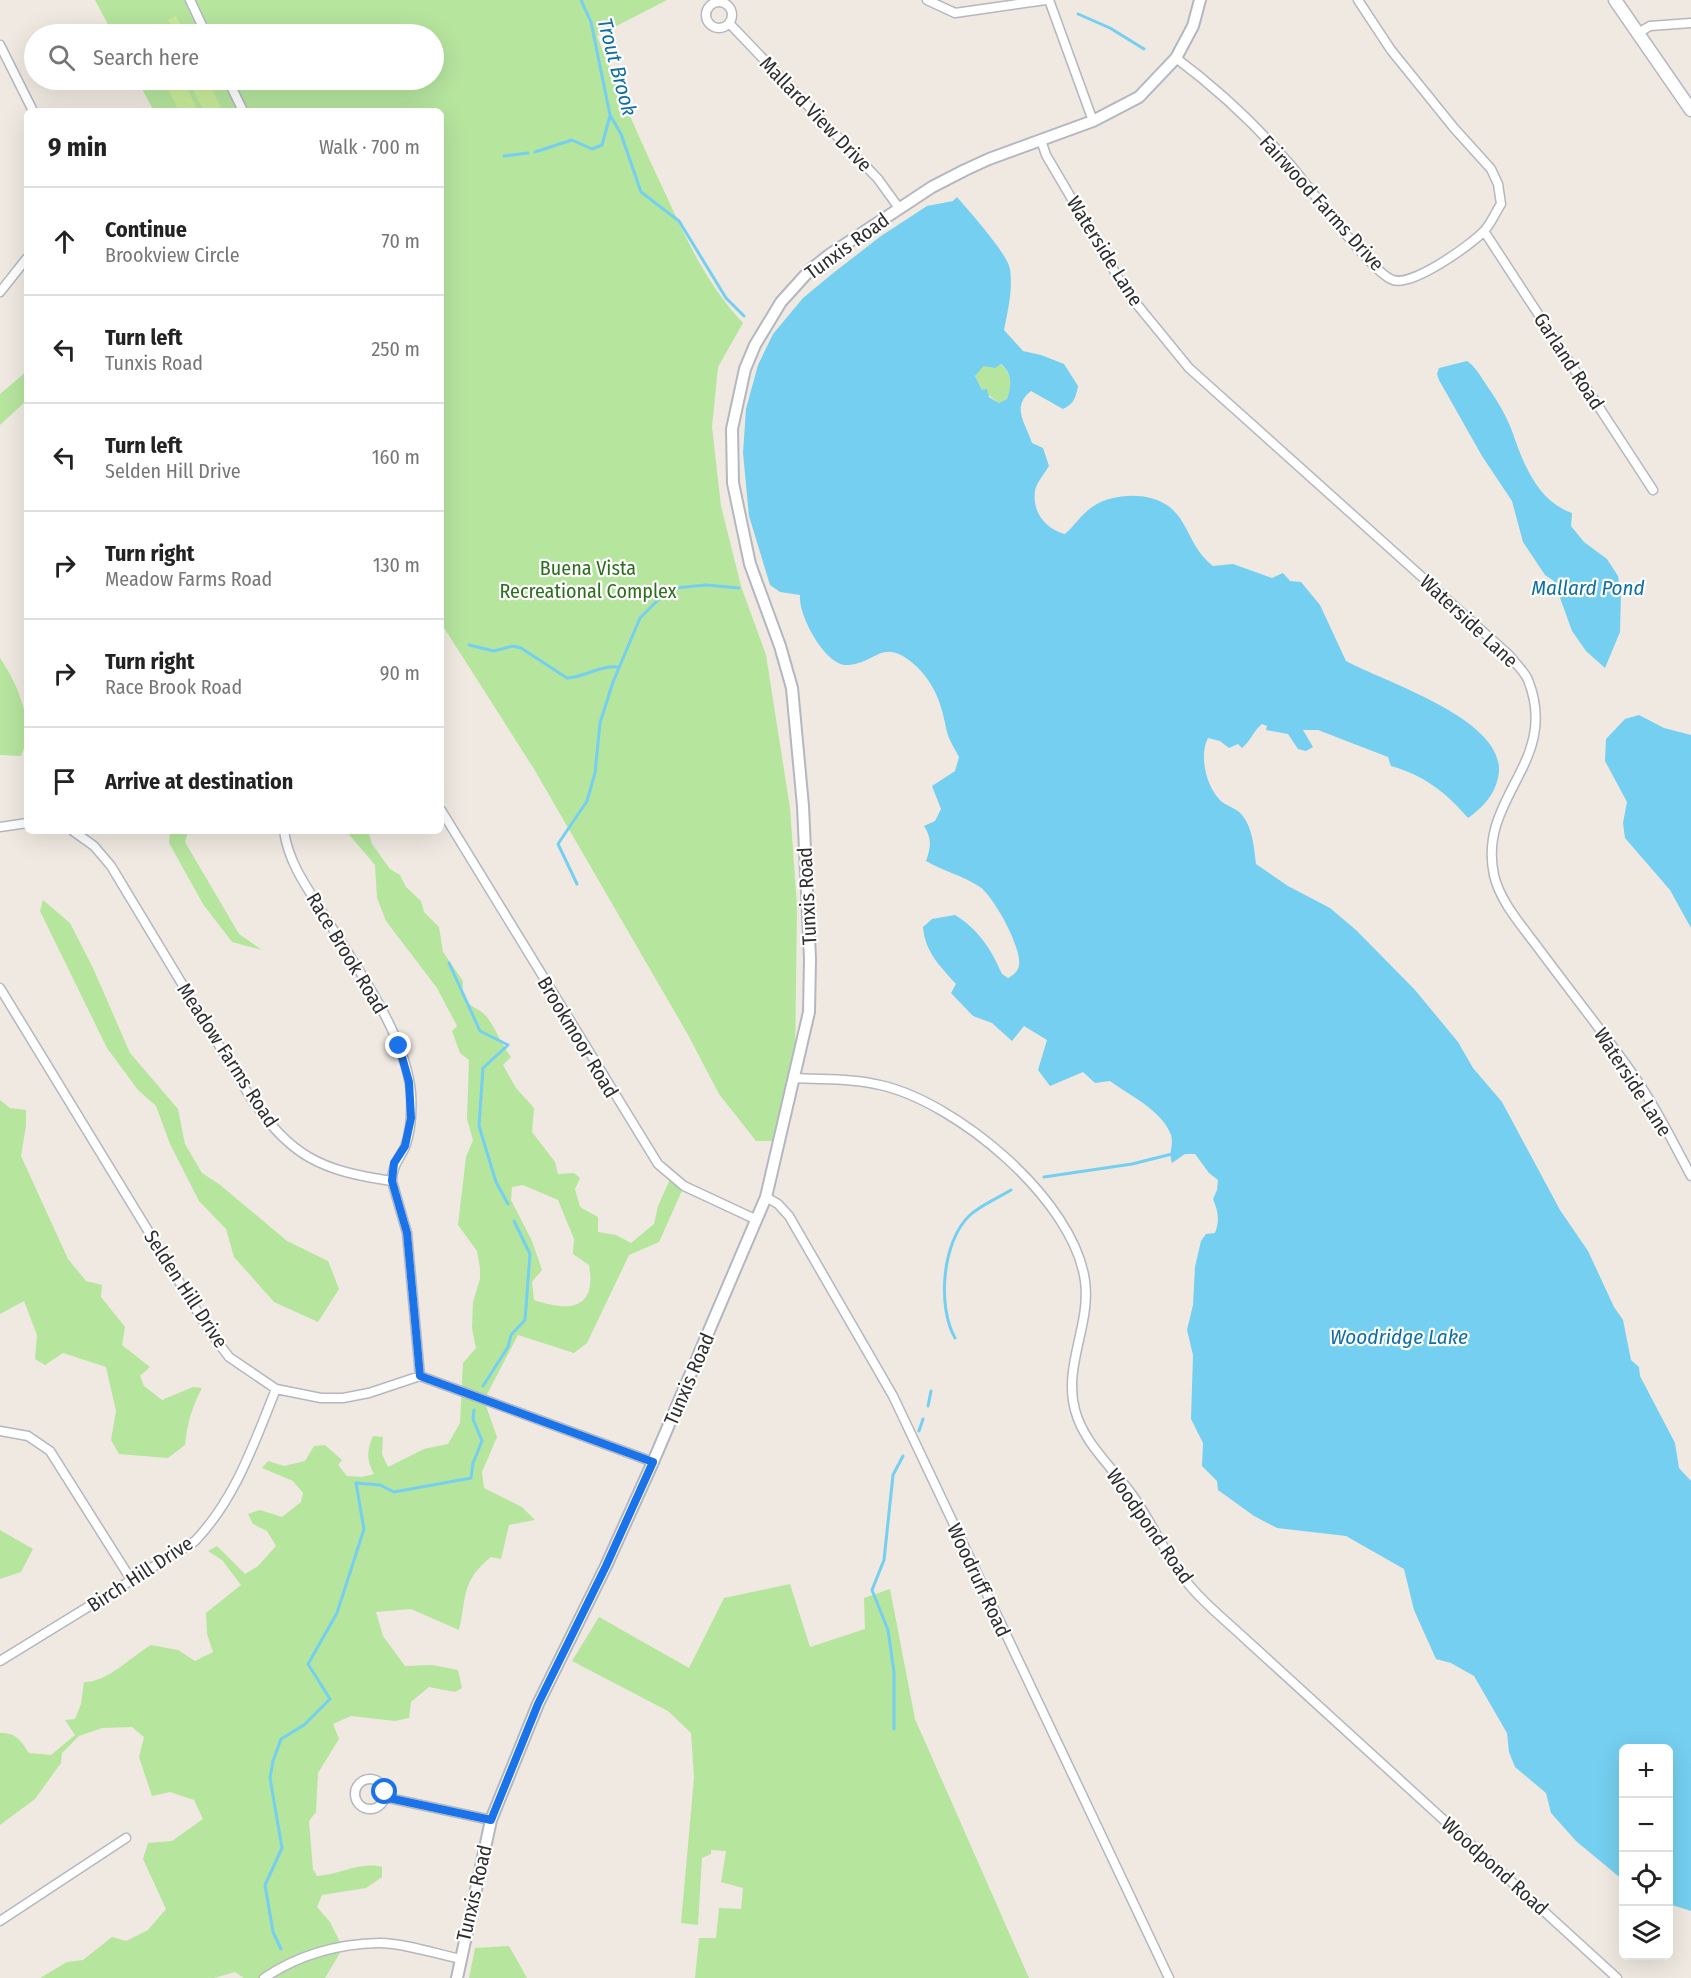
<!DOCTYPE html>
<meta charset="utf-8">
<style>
body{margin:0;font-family:"Fira Sans Condensed",sans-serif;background:#f6f6f6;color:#222}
.controls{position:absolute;right:18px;bottom:18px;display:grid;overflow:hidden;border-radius:9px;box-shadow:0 6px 24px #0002}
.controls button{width:54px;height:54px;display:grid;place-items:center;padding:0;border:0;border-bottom:2px solid #e0e0e0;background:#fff;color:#222;font:30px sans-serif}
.stop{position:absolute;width:18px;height:18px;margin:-14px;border:4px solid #1a73e8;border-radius:50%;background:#fff}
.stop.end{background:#1a73e8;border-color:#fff;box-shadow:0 2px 6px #0008}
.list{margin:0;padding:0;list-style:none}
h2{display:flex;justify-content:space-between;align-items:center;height:78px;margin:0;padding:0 24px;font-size:26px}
h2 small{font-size:20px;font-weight:400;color:#767676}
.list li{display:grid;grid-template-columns:39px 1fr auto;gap:18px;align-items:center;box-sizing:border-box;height:108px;padding:0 24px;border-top:2px solid #e0e0e0}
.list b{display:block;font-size:22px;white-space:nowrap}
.list p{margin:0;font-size:20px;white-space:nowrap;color:#767676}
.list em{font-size:20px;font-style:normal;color:#767676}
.icon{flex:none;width:33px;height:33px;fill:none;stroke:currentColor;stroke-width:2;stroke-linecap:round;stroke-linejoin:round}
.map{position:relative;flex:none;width:1691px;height:1978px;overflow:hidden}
.search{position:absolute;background:#fff;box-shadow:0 6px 24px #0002;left:24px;top:24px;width:420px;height:66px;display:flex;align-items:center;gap:15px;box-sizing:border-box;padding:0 21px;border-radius:33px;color:#767676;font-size:22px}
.panel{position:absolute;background:#fff;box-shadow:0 6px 24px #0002;left:24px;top:108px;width:420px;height:726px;border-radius:9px}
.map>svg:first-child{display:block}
.green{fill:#b6e59e;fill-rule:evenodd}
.pitch{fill:#c9ec9a}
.water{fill:#75cff0;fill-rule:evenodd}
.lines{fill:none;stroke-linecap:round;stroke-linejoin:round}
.stream{stroke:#75cff0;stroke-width:3}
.minor-casing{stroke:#b4b7c1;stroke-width:11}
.tertiary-casing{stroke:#b4b7c1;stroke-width:14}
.secondary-casing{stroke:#b4b7c1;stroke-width:15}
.minor{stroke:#fff;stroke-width:8}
.tertiary{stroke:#fff;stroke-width:10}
.secondary{stroke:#fff;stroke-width:12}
.route{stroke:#1a73e8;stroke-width:8}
.labels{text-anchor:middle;stroke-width:4.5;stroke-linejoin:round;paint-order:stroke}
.street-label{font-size:20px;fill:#2e2e2e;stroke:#fff}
.park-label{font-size:20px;fill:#2c6e1b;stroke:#fff}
.water-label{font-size:21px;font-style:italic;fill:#0d6fa3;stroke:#fff}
</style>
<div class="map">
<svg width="1691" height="1978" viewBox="0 0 1691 1978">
<rect width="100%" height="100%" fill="#efe9e1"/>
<path class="green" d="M 95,0 L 667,0 L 597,36 C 618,90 641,142 666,195 C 687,241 708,286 743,323 L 718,367 L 712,427 L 721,506 L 741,586 L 766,655 L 790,808 L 797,906 L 795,1062 L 777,1124 L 776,1141 L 756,1141 L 719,1094 L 687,1033 L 534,769 L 441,623 L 441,111 L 154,111 L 137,80 L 434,80 L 434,34 L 113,34 Z
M 1000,364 C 1012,373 1012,385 1007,399 L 999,403 L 982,390 L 975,376 L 984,366 Z
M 27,371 L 27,400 L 0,425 L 0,394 Z
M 0,658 C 19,686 35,724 21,756 L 0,755 Z
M 170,831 L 188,831 L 185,842 L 239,934 L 262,950 L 232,942 L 203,904 L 169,843 Z
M 346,831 L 368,831 L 372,844 L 390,869 L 400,875 L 406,887 L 421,901 L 424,912 L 439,927 L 443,952 L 463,981 C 460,1011 479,1003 489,1020 C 497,1032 502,1045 511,1057 L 503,1065 L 516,1088 L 534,1108 L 532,1132 L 555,1162 L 558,1174 L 574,1173 L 580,1178 L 575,1189 L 580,1207 L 598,1217 L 598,1232 L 616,1235 L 631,1243 L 654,1224 L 658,1206 L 671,1177 L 684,1186 L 659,1242 L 629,1255 L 587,1343 L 574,1353 L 518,1335 L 484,1400 L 497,1437 L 482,1472 L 484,1488 L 522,1507 L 535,1520 L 509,1525 L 501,1559 L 491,1557 C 461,1581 467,1596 459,1630 L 411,1609 L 376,1612 L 383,1636 L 405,1666 L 432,1665 L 458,1670 L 462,1688 L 455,1692 L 429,1687 L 411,1702 L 409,1718 L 395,1721 L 351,1716 L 333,1724 L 339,1739 L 318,1773 L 316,1812 L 309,1821 L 313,1869 L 317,1876 C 339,1875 360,1861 382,1867 L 382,1877 L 366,1888 L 322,1895 L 317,1907 L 330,1922 L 343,1948 L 325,1978 L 244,1978 L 235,1972 L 214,1978 L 40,1978 L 67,1962 L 83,1960 L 112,1937 L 126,1941 L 148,1930 L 166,1909 L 143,1859 L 148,1843 L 172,1841 L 203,1819 L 194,1800 L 170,1792 L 152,1796 L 139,1757 L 144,1737 L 132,1727 L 102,1728 L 79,1736 L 62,1753 L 61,1763 L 35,1799 L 0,1825 L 0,1733 C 16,1732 21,1741 29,1753 L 51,1755 L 75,1735 L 65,1720 L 75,1719 L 81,1704 L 84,1682 C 106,1683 131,1657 151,1645 L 178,1650 L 195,1661 L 213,1652 L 207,1634 L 206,1613 L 241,1585 L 222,1560 L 208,1551 L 217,1546 L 245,1574 L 258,1566 L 276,1546 L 267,1531 L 253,1524 L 248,1514 L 260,1510 L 282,1517 L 301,1502 L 303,1493 L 293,1481 L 262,1468 L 268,1461 L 284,1466 L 305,1461 L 314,1446 L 325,1445 L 342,1460 L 338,1465 L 347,1476 L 362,1477 L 374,1474 C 366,1460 367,1450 373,1436 L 383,1437 L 382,1454 L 388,1467 L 424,1449 L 448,1444 L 460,1423 L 463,1363 L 476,1348 L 472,1328 L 473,1302 L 480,1279 L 480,1268 L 477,1251 L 458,1225 L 466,1157 L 473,1140 L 467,1119 L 469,1060 L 460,1053 L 452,1031 L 457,1026 L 437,988 L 386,921 L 377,898 L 375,865 ZM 523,1185 L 558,1200 L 574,1239 L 573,1254 L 589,1265 C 597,1310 569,1312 534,1300 L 532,1282 L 542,1270 L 532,1241 L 511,1200 L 512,1187 Z
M 43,900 L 70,923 L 93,968 L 130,1053 L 178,1109 L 185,1144 L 202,1173 L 219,1184 L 287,1241 L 328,1261 L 339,1289 L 318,1322 L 274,1302 L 234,1257 L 226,1229 L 199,1201 L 170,1144 L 156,1106 L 138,1090 L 107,1048 L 40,911 Z
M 0,1100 L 10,1108 L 26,1110 L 26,1126 L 21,1156 L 68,1259 L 86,1281 L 102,1285 L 101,1297 L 125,1327 L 122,1345 L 150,1367 L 140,1376 L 144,1386 L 162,1400 L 193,1387 L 202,1388 C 192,1407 187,1424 185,1445 L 168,1458 L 119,1454 L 111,1440 L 116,1411 L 106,1367 L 63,1353 L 45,1365 L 35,1359 L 37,1335 L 24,1301 L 0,1314 Z
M 0,1530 L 33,1549 L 21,1572 L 0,1579 Z
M 790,1584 L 810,1647 L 865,1629 L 864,1598 L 890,1589 L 915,1719 L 1029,1978 L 695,1978 L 699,1938 L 716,1938 L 719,1908 L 741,1909 L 743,1888 L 721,1882 L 726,1851 L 711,1850 L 711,1854 L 702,1858 L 698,1925 L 681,1923 L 694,1778 L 691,1733 L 668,1711 L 572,1661 L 599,1617 L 689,1668 L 724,1598 Z
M 509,1946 L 527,1978 L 469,1978 L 475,1948 Z"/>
<path class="pitch" d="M 176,16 L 185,34 L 175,34 L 168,20 Z
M 194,80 L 207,80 L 221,107 L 204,111 L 189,82 Z
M 185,84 L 198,111 L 179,111 L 169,91 Z"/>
<path class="water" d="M 957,197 C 969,211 1007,253 1010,269 C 1013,289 1008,310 1004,330 L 1023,351 L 1041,355 L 1064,364 L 1078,386 C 1076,397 1074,404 1063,409 L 1031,391 C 1011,407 1025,422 1032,443 L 1043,448 L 1049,466 C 1045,473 1036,483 1035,491 C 1032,513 1046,529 1065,534 C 1073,527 1079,518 1087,511 C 1108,492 1153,490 1173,510 C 1189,525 1191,549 1213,566 L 1233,564 L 1272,578 L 1283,573 L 1290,581 L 1301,582 L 1320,605 L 1346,661 C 1384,682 1512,721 1498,778 C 1494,796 1482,808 1468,818 C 1446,792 1423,775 1391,766 L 1388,757 L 1318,730 L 1303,730 L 1313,747 L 1306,751 L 1298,749 L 1288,734 L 1266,730 L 1267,726 L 1262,724 C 1253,731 1251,741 1242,748 L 1238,744 L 1229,748 L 1220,741 L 1208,738 C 1199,755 1206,785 1219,799 C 1225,806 1237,808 1242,815 C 1253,828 1254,848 1256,864 L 1288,886 L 1330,908 L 1356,930 L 1415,990 L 1458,1042 L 1473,1068 L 1502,1102 L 1560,1210 L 1588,1251 L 1614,1307 L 1623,1320 L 1631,1360 L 1639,1367 L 1640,1376 L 1675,1443 L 1679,1468 L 1691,1481 L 1691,1911 L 1669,1904 L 1668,1748 L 1624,1748 L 1623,1880 L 1576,1841 L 1551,1813 L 1546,1793 L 1515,1767 L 1509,1752 L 1507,1733 L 1474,1676 L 1451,1663 L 1436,1659 L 1414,1610 L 1404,1569 L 1346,1536 L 1277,1528 L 1254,1516 L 1218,1490 L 1217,1481 L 1202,1466 L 1203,1443 L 1191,1419 L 1193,1355 L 1187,1330 L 1193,1305 L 1195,1267 L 1201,1241 L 1206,1234 L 1215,1233 C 1220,1220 1218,1211 1213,1199 L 1217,1190 L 1218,1180 L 1209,1173 L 1195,1154 L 1185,1154 L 1172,1163 C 1168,1154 1174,1144 1171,1135 C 1162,1110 1130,1096 1110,1081 L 1095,1083 L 1083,1072 L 1050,1086 L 1038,1070 L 1047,1040 L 1024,1026 L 1012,1041 L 992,1023 L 973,1016 L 951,993 L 956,984 C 940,966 925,952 923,927 L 932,919 L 955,915 C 979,930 991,949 1002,974 L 1008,978 C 1013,975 1018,972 1019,965 C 1022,948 994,897 980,887 C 964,876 943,871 926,861 C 931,847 932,838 924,826 L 935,821 L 941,809 L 932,786 L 955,771 L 959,757 C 955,749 949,740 947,732 C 942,706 936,685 916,666 C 883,636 878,662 849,665 C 826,668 798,615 800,595 L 780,592 L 770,585 L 749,516 L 743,453 L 746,409 L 758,365 L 773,334 L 803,298 L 832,274 L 881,236 L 927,206 L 953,201 ZM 1001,364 C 1012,373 1012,385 1007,399 L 999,403 L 989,397 L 987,389 L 982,390 L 975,376 L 984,366 L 995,368 Z
M 1467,361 C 1476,367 1481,377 1487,386 C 1497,400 1506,415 1512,431 C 1523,463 1537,501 1572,513 L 1571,526 L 1584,542 L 1607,559 L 1618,576 L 1621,594 L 1620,632 L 1605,668 L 1586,651 L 1572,631 L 1554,581 L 1545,575 L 1523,542 L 1512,501 L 1482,456 L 1439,380 L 1437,374 L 1439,368 Z
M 1639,715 L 1664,728 L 1691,735 L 1691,928 L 1670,890 L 1625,838 L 1623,823 L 1627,802 L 1605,761 L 1606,739 L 1625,719 Z"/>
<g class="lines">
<path class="stream" d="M 581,0 L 591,22 L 610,115 L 621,134 L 641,192 L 679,221 L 726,298 L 744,316
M 1078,14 L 1110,28 L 1144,49
M 535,152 L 572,140 L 592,149 L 602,145 L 610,116
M 504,156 L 528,153
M 469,645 L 494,651 L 513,646 L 521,648 L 567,678 C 585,677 601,665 618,667
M 577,884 L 558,844 L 587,801 L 595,773 L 600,723 L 613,682 L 640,618 L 664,594 L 675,588 L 706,585 L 739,588
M 449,963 L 480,1031 L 508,1045 L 483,1068 L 479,1126 L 496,1182 L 508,1204
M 1044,1177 L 1132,1164 L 1172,1154
M 955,1338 C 937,1306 942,1241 970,1215 C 981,1205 998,1198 1011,1190
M 483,1386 L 508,1347 L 511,1335 L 525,1320 L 530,1254 L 514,1221
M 928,1406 L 931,1391
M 919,1431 L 923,1419
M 894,1729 L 894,1672 L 888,1630 L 872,1590 L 884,1560 L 893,1475 L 903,1456
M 281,1949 L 273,1932 L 265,1885 L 282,1848 L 270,1778 L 273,1761 L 281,1739 L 304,1725 L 330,1699 L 308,1664 L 337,1613 L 364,1529 L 356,1483 L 380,1485 L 394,1492 L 471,1478 L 473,1463 L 482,1441 L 473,1419 L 474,1410"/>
<defs>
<path id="minor" d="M 190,0 L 206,34
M 927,0 L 955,13 L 1046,0
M 1049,0 L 1093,121
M706 15a13 13 0 1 1 26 0a13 13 0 1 1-26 0Z
M 729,23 L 878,179 L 899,208
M 1638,33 L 1650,26 L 1691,23
M 0,45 L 33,111
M 1176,58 C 1216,88 1254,123 1287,161 C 1307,183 1371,273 1393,280 C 1412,287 1471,245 1484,231 C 1491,224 1495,213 1501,204 L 1498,184 L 1491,169 L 1454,128 L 1391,50 L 1358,0
M 228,80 L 243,111
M 1041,140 L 1046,155 L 1126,291 L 1189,368 L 1509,655 C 1515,663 1525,672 1528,680 C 1561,762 1477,797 1494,875 C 1500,902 1523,927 1539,949 C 1568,988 1598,1026 1627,1066 C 1652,1100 1671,1138 1691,1176
M 1484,231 L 1653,490
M 0,292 L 27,258
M 441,810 L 658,1164 L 684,1186 L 757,1220
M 0,827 L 27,823
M 73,831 L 94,846 L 111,866 L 249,1095 C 289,1156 321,1171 392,1181 L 407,1233 L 420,1376
M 284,831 C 288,859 303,882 318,905 C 350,959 405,1030 411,1093 C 412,1110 411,1131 405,1147 C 399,1160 392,1166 392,1181
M 0,988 L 208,1329 L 229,1357 L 276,1389 L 321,1398 L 343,1398 L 369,1393 L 420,1376 L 653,1462
M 794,1078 C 823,1080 852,1078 880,1085 C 957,1102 1074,1200 1085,1281 C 1091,1325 1063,1366 1075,1410 C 1084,1444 1114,1469 1133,1496 C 1152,1523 1166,1555 1186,1581 C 1201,1601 1223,1618 1241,1635 L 1617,1978
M 766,1197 L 778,1204 L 789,1216 L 893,1396 L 1169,1978
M 0,1431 L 28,1436 L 50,1451 L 132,1581
M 0,1661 L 195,1541 C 236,1498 254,1443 276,1389
M355 1794a15 15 0 1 1 30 0a15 15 0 1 1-30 0Z
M 384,1797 L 491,1820
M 0,1921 L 126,1838
M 264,1978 C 297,1956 337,1944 378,1943 C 399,1942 438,1954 460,1959"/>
<path id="tertiary" d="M 457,1978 L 491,1820 L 538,1704 L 606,1566 L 653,1462 L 766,1197 L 809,1012 L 810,959 L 803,806 L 792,688 L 780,646 L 750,564 L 733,483 L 732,429 L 745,369 L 755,345 L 781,302 L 809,271 L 829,255 L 932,187 L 965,170 L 989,159 L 1093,121 L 1139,97 L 1176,58 L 1193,26 L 1200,0"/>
<path id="secondary" d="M 1615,0 L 1691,110"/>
</defs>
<use href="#minor" class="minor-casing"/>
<use href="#tertiary" class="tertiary-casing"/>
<use href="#secondary" class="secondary-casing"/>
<use href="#minor" class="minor"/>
<use href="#tertiary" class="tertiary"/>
<use href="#secondary" class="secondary"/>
</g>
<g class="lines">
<path class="route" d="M 385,1792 L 384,1797 L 491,1820 L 538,1704 L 606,1566 L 653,1462 L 420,1376 L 407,1233 L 392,1181 L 394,1163 L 405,1146 L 411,1118 L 409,1082 L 399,1046"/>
</g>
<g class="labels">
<g class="street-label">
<text transform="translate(816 114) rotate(46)" y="7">Mallard View Drive</text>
<text transform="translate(1322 203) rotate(48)" y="7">Fairwood Farms Drive</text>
<text transform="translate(847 246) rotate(-36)" y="7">Tunxis Road</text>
<text transform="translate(1105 251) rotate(58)" y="7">Waterside Lane</text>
<text transform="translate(1569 361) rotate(57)" y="7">Garland Road</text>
<text transform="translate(1469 621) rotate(43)" y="7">Waterside Lane</text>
<text transform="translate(807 896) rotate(-93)" y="7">Tunxis Road</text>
<text transform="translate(347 953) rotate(59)" y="7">Race Brook Road</text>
<text transform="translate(578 1037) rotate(59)" y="7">Brookmoor Road</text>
<text transform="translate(228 1055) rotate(57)" y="7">Meadow Farms Road</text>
<text transform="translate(1633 1082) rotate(57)" y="7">Waterside Lane</text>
<text transform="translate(186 1289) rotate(57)" y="7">Selden Hill Drive</text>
<text transform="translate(689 1379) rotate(-67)" y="7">Tunxis Road</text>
<text transform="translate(1150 1526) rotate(55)" y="7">Woodpond Road</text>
<text transform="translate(140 1574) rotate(-33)" y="7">Birch Hill Drive</text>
<text transform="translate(979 1580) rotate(65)" y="7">Woodruff Road</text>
<text transform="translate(1495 1866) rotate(42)" y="7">Woodpond Road</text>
<text transform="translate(474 1893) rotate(-77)" y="7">Tunxis Road</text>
</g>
<g class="park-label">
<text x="588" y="575">Buena Vista<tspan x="588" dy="23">Recreational Complex</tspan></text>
</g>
<g class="water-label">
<text transform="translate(617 67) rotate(75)" y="7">Trout Brook</text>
<text x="1588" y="595">Mallard Pond</text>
<text x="1399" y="1344">Woodridge Lake</text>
</g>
</g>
</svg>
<div class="controls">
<button>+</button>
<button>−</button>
<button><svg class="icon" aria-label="locate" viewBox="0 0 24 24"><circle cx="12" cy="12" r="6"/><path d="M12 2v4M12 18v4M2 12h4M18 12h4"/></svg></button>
<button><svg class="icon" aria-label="layers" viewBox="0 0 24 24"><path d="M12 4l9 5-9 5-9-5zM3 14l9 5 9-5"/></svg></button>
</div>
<div class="stop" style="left:385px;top:1792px"></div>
<div class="stop end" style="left:399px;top:1046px"></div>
<div class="search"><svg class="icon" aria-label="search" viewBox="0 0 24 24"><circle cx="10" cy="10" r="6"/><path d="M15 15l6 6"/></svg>Search here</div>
<section class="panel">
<h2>9 min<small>Walk · 700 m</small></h2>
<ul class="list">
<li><svg class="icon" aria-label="ahead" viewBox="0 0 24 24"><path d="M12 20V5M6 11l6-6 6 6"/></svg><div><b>Continue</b><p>Brookview Circle</p></div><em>70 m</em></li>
<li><svg class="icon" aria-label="left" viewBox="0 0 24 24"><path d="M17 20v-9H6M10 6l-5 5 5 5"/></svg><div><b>Turn left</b><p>Tunxis Road</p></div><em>250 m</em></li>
<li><svg class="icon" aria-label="left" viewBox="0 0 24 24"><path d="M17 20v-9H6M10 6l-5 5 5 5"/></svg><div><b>Turn left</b><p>Selden Hill Drive</p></div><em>160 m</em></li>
<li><svg class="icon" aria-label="right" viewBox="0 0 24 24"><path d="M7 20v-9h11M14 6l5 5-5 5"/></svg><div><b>Turn right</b><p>Meadow Farms Road</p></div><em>130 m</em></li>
<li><svg class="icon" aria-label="right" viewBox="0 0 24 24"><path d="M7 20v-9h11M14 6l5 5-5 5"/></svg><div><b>Turn right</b><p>Race Brook Road</p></div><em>90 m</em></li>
<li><svg class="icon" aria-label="arrive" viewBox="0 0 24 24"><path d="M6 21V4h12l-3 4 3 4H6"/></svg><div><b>Arrive at destination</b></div></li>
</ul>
</section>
</div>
